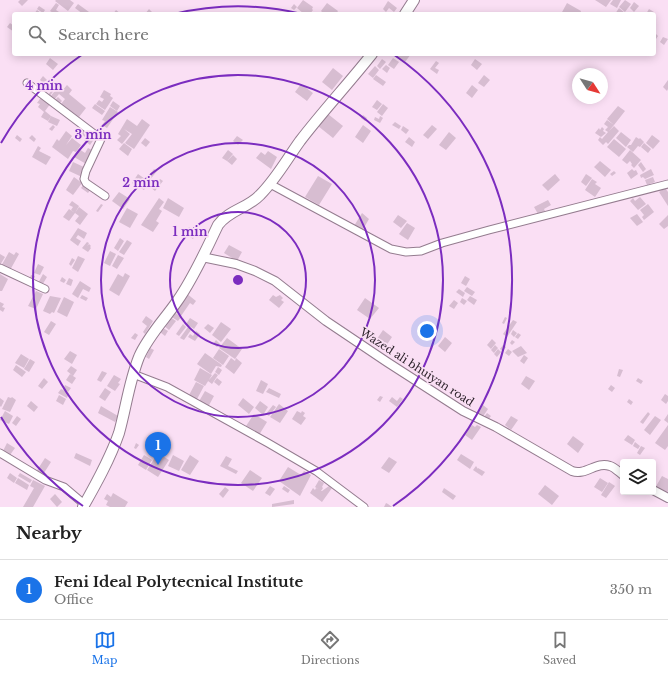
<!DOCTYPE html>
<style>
body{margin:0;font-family:"Libre Baskerville",serif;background:#f2f2f2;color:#222}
.controls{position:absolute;right:12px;bottom:12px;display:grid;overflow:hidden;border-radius:4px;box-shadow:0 2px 10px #0003}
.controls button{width:36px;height:36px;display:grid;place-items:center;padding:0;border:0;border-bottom:1px solid #e0e0e0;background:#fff;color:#222;font:20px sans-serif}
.compass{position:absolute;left:572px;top:68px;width:36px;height:36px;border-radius:50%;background:#fff;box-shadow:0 2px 10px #0003;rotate:126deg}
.you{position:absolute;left:427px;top:331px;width:14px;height:14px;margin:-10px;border:3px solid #fff;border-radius:50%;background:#1a73e8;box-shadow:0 0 0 6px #1a73e833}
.badge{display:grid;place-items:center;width:26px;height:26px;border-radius:50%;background:#1a73e8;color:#fff;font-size:13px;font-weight:700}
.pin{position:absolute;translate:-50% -33px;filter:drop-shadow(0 1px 2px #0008)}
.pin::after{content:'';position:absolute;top:21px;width:14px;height:12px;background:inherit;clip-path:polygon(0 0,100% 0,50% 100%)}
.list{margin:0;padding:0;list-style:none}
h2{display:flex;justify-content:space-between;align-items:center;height:52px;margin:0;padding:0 16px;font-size:17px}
h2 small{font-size:13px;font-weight:400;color:#767676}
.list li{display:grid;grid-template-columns:26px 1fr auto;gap:12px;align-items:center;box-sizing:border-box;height:60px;padding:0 16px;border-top:1px solid #e0e0e0}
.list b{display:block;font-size:15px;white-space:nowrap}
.list p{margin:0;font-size:13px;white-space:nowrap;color:#767676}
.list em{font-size:13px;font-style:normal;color:#767676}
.icon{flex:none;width:22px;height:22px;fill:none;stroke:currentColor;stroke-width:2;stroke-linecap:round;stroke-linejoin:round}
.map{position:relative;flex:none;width:668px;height:507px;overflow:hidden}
.search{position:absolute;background:#fff;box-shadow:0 2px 10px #0003;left:12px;right:12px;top:12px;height:44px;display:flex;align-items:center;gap:10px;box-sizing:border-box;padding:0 14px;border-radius:4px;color:#767676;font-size:15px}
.sheet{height:112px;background:#fff}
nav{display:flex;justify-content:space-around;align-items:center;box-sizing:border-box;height:56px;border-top:1px solid #e0e0e0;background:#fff;font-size:11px;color:#767676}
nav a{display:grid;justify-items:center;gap:2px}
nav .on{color:#1a73e8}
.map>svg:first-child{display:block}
.building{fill:#d7bdd1}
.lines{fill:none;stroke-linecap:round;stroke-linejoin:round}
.minor-casing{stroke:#947c8f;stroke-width:9}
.tertiary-casing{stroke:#947c8f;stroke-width:10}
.secondary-casing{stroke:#947c8f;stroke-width:12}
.minor{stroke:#fff;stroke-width:7}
.tertiary{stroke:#fff;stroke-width:8}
.secondary{stroke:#fff;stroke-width:10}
.ring{fill:none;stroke:#7b2cbf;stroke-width:2}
.labels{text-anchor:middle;stroke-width:3.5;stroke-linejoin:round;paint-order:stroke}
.street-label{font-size:11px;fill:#2e242c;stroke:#fadff4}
.centre{fill:#7b2cbf;stroke:#fadff4;stroke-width:2}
.ring-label{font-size:12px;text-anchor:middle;font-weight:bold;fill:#7b2cbf;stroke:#fadff4;stroke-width:3.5;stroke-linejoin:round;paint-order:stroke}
</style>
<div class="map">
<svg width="668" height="507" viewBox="0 0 668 507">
<rect width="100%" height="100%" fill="#fadff4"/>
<path class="building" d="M 20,0 L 28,0 L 22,6 L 18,2 Z
M 56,0 L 70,0 L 74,3 L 68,11 L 55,1 Z
M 303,0 L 313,7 L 312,9 L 313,10 L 310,14 L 304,14 L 297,8 Z
M 595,0 L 611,0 L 606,7 Z
M 613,0 L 621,0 L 617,8 L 610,4 Z
M 625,0 L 631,4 L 625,12 L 619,7 Z
M 388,1 L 397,8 L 394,12 L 389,8 L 386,12 L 383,9 Z
M 634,2 L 639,6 L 634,12 L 630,8 Z
M 56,3 L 59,5 L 56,10 L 62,14 L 55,14 L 50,11 Z
M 327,3 L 338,11 L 336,14 L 324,14 L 321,11 Z
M 567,3 L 581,11 L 580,14 L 561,14 Z
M 78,4 L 89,12 L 87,14 L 83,14 L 75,8 Z
M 294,4 L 297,7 L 294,10 L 291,8 Z
M 39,6 L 45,10 L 43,13 L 37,9 Z
M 619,8 L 625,13 L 624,14 L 615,14 Z
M 149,9 L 154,14 L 145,14 Z
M 649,9 L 654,12 L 653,14 L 646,14 Z
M 37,10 L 41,13 L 41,14 L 34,14 Z
M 116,10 L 121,14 L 113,14 Z
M 10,23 L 14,26 L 14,32 L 7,27 Z
M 654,32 L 658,36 L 654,42 Z
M 663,37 L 668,39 L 664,45 L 660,42 Z
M 394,54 L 411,54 L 405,62 Z
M 50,58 L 58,64 L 53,70 L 46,64 Z
M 393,58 L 399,62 L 394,69 L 388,65 Z
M 382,59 L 386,62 L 380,69 L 377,66 Z
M 475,59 L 482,64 L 477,70 L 471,65 Z
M 436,61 L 439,63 L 435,68 L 439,70 L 437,74 L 430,69 Z
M 386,65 L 390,68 L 387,73 L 382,69 Z
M 375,66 L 379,70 L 373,78 L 368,74 Z
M 333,68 L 343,76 L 332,90 L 322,82 Z
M 376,75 L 386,82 L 383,86 L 373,79 Z
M 484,75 L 490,80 L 484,87 L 478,83 Z
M 43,76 L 47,80 L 43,83 L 40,80 Z
M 668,80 L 668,89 L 667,91 L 663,87 Z
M 301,84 L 313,93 L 307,101 L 295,92 Z
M 67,85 L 72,90 L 69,94 L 86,108 L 79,117 L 61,104 L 65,99 L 59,94 L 54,100 L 50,97 L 58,87 L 62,91 Z
M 472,85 L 478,90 L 472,98 L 466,93 Z
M 51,86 L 55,89 L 49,97 L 48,95 L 51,91 L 49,89 Z
M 104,90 L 111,94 L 110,96 L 113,98 L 105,110 L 96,104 L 99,100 L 102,102 L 104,99 L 100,97 Z
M 42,96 L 51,103 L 45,111 L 51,116 L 48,121 L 41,117 L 44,112 L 38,107 L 40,104 L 37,103 Z
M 58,97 L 62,101 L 59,104 L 55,100 Z
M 377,100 L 382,104 L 377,110 L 372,107 Z
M 113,101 L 120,106 L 117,111 L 110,106 Z
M 95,104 L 105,111 L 102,115 L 92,108 Z
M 383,104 L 388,108 L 382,116 L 377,112 Z
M 618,106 L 625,111 L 614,125 L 607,119 Z
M 110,107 L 118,112 L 107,128 L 102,125 L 105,121 L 102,120 Z
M 328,114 L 343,126 L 333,138 L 318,126 Z
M 363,115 L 367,118 L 365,121 L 361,118 Z
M 51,116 L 60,120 L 57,126 L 48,122 Z
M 380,116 L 383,118 L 380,123 L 374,120 L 375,117 L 379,119 Z
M 127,119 L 137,126 L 142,119 L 150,125 L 134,149 L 125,143 L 132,134 L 124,129 L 130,134 L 122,144 L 117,140 L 121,136 L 118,134 Z
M 607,120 L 614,125 L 609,131 L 614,126 L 619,131 L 608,144 L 606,142 L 603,145 L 598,140 L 600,137 L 602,139 L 608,132 L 605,130 L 608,127 L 604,124 Z
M 395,122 L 401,126 L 399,129 L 392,125 Z
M 53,125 L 55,127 L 52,131 L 49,129 Z
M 81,125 L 89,132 L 85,137 L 77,130 Z
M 363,125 L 371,131 L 363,143 L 355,137 Z
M 432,125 L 437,129 L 428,139 L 423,135 Z
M 403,126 L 409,130 L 406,134 L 401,130 Z
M 602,127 L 604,129 L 603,131 L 606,133 L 601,137 L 595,133 L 599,128 L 600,130 Z
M 66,131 L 72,136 L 66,145 L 72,138 L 81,145 L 76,152 L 73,151 L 68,159 L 52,147 L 57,139 L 59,141 Z
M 449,132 L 456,138 L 446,150 L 439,145 Z
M 621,132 L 631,140 L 626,147 L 616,138 Z
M 90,134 L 95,138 L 90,145 L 84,140 Z
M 17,135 L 22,139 L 20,142 L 15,138 Z
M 32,135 L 36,139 L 34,142 L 29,138 Z
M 652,135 L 660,141 L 653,149 L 646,143 Z
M 237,136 L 243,140 L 238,145 L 233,141 Z
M 409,137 L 415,142 L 412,147 L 405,142 Z
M 636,137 L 639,139 L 640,138 L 644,142 L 640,147 L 638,146 L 633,152 L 627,147 L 629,145 L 631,145 Z
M 145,138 L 150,142 L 146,147 L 141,143 Z
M 614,139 L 626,149 L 619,157 L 607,147 Z
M 124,143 L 132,149 L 128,156 L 119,149 Z
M 644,143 L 651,149 L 648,153 L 641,147 Z
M 38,146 L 41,148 L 39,151 L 51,157 L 46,165 L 32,157 Z
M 88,148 L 96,152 L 88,165 L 74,157 L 79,149 L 85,153 Z
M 228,150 L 233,154 L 227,161 L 222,158 Z
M 630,150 L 641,160 L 634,168 L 631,165 L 632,164 L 630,161 L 627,164 L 622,160 Z
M 268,151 L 277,157 L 271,169 L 256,158 L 261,152 L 265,155 Z
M 233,155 L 237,159 L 232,165 L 227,161 Z
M 600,161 L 611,170 L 605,177 L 594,167 Z
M 73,162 L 86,168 L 82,177 L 69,171 Z
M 641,162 L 646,169 L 643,172 L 638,165 Z
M 154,169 L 157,171 L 149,181 L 155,186 L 160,179 L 163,181 L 155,191 L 144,182 Z
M 632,169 L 634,171 L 636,170 L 638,174 L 631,179 L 627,173 Z
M 651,169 L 654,175 L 645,179 L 643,177 L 641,178 L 640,175 Z
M 614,171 L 616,173 L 612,176 L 610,174 Z
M 138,174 L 145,179 L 142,182 L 147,185 L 144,190 L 132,183 Z
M 555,174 L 560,180 L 548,191 L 542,185 Z
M 586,174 L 592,178 L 586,186 L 581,182 Z
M 318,176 L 332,184 L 319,205 L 305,197 Z
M 74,177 L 82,183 L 73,195 L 66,190 Z
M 653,177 L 655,182 L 647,185 L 645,180 Z
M 592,179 L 597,182 L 595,184 L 601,188 L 595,197 L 585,190 Z
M 84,184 L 91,189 L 88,193 L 81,188 Z
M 665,188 L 668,192 L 668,206 L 659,192 Z
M 119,192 L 130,199 L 123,209 L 112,201 Z
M 640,197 L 646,204 L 638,210 L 630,201 L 633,198 L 635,201 Z
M 159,198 L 164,202 L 159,209 L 162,211 L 156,221 L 159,223 L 153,232 L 141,225 Z
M 168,198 L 184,208 L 179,217 L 163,208 Z
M 548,200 L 551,205 L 544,209 L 545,211 L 538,214 L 534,207 Z
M 72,201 L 79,206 L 75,213 L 71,210 L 73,207 L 69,205 Z
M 101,204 L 103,205 L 98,212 L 96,211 Z
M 648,204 L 654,212 L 644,220 L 642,217 L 644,215 L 640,210 Z
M 79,207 L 88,214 L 80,225 L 75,221 L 79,216 L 75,213 Z
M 127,208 L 138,214 L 130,228 L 119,222 Z
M 69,209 L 75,213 L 69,221 L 63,217 Z
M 362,213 L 369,219 L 362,231 L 354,226 Z
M 637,214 L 643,222 L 637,226 L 630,218 Z
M 398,215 L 407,221 L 401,228 L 393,222 Z
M 668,215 L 668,226 L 664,229 L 659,224 Z
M 407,223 L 415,228 L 408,240 L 399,234 Z
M 189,227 L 197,232 L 193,239 L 185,234 Z
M 78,228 L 87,233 L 84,239 L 78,235 L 76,238 L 81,241 L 78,246 L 70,240 Z
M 120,238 L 124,241 L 118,251 L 114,248 Z
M 127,240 L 132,243 L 124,255 L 119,252 Z
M 87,242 L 89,243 L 87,246 L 89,244 L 91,246 L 90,247 L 91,248 L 88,252 L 82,248 Z
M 229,245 L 242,252 L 237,261 L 224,253 Z
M 110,251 L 116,254 L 110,266 L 104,263 Z
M 9,252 L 14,255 L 16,252 L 19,254 L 9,272 L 0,268 Z
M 0,254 L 5,257 L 0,265 Z
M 118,255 L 124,258 L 117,269 L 112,266 Z
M 78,256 L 85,259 L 78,272 L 72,268 Z
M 72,258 L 75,260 L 71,266 L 69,264 Z
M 38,264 L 44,267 L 40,275 L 34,273 Z
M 125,273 L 130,276 L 119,296 L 109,290 L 118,274 L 123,277 Z
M 0,274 L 8,279 L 2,291 L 0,291 Z
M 43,274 L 47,277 L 41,287 L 37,285 Z
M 31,275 L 35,276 L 32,285 L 28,284 Z
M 465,276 L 470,279 L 466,286 L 461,283 Z
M 62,277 L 66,280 L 64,283 L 60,281 Z
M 69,278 L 73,280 L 71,286 L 66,284 Z
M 80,281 L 91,288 L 89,292 L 83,289 L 78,298 L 72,294 Z
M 467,287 L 475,292 L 472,296 L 464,291 Z
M 459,289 L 465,293 L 463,297 L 456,292 Z
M 36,291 L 43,294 L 36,309 L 28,306 Z
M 186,293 L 196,301 L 193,305 L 190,303 L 181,316 L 175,311 Z
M 82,295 L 88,298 L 86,301 L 80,298 Z
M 273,295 L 276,297 L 280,295 L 283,298 L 281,300 L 284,302 L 279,308 L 269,300 Z
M 50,296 L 61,298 L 54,313 L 52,312 L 50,314 L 43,311 Z
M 470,296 L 477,300 L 474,305 L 467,300 Z
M 64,297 L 74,302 L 67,317 L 57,312 Z
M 365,298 L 379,308 L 370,319 L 357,310 Z
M 462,298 L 467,301 L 464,305 L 460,302 Z
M 454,300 L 458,303 L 454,309 L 449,306 Z
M 0,302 L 4,304 L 2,307 L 5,308 L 3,312 L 0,310 Z
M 173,311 L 181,317 L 178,321 L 170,316 Z
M 146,316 L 153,321 L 145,334 L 143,332 L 147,326 L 142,322 Z
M 170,317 L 176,321 L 169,330 L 163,325 Z
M 505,317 L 507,318 L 504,324 L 502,323 Z
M 190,318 L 198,323 L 194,329 L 186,324 Z
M 513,320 L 517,322 L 507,337 L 503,334 Z
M 51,321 L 56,324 L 49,335 L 44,332 Z
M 221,322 L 231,329 L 221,342 L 212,335 Z
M 183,324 L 186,327 L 179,336 L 176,334 Z
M 208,324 L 214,328 L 210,333 L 204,328 Z
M 188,327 L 191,330 L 184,340 L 180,338 Z
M 163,328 L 168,331 L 165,336 L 160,332 Z
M 383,330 L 392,337 L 384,349 L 375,342 Z
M 513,330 L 517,333 L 514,337 L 511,334 Z
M 196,331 L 200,334 L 195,341 L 188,337 L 190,334 L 193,336 Z
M 135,333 L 138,335 L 135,340 L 131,338 Z
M 518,333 L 521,335 L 518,339 L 515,337 Z
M 445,337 L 452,343 L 445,352 L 438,346 Z
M 227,338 L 242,349 L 235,359 L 219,348 Z
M 492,339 L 496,343 L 491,349 L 487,345 Z
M 216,340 L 220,344 L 217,347 L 213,344 Z
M 512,340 L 515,342 L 512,345 L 510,343 Z
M 495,345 L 498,348 L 494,353 L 491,350 Z
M 503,345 L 506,347 L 503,351 L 500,349 Z
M 521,346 L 527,353 L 518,357 L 512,351 Z
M 150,348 L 154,350 L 149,359 L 146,357 Z
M 219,349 L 229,356 L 223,365 L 213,358 Z
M 498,349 L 501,352 L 497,357 L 494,354 Z
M 508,349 L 512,352 L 509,356 L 505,353 Z
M 70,351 L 77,355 L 72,364 L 64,359 Z
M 205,353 L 222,365 L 221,367 L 216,366 L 211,374 L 197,364 Z
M 21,354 L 29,359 L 24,368 L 15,363 Z
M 524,355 L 528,358 L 524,364 L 520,361 Z
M 231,358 L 235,361 L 236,358 L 242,363 L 234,374 L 225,367 Z
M 30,359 L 35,362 L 29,372 L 24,369 Z
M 16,365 L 26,372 L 22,377 L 13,370 Z
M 71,366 L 77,370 L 73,376 L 67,371 Z
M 218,367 L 222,370 L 219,375 L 215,372 Z
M 200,368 L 212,375 L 205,386 L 194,380 Z
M 619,369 L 623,370 L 620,377 L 617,376 Z
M 102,371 L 107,373 L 101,382 L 97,380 Z
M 215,373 L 218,375 L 212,384 L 208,381 Z
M 70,374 L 76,378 L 72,384 L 66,380 Z
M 114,375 L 121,379 L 118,383 L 120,384 L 115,391 L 107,386 Z
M 526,376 L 535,381 L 529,390 L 521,384 Z
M 44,378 L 48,382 L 42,389 L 38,386 Z
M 217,378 L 222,382 L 219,386 L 214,382 Z
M 638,378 L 643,381 L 641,384 L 636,381 Z
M 261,380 L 268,384 L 263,394 L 256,391 Z
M 196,382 L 204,386 L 196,401 L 188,397 Z
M 65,385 L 71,388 L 68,392 L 63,389 Z
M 611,385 L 615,388 L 612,392 L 608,389 Z
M 105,388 L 111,392 L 105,401 L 99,397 Z
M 269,388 L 281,394 L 279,398 L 266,392 Z
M 61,389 L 69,393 L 67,398 L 58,393 Z
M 205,391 L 214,396 L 207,409 L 198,403 Z
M 665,394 L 668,396 L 668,401 L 666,404 L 661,400 Z
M 59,395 L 66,399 L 63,405 L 56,401 Z
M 380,396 L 383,397 L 380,402 L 377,400 Z
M 8,397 L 11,398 L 12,397 L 16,400 L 10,412 L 2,409 Z
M 392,397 L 397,401 L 400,397 L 403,399 L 397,407 L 389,401 Z
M 0,398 L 4,401 L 1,407 L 0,406 Z
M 243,398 L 254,407 L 249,414 L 238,405 Z
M 629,399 L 633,402 L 631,405 L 627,402 Z
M 31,401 L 38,407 L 34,412 L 27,406 Z
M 260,401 L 268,407 L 263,415 L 255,408 Z
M 279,404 L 288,411 L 280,423 L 270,417 Z
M 273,405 L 276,407 L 269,416 L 266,414 Z
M 483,405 L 488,409 L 482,418 L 477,414 Z
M 101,406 L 118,416 L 115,422 L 98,413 Z
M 5,411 L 13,416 L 9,424 L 0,420 Z
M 297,411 L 301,413 L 302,411 L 305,413 L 303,416 L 306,418 L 301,425 L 292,419 Z
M 648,412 L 650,414 L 643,424 L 640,422 Z
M 487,413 L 491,416 L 488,420 L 484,417 Z
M 254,414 L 267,422 L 259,435 L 246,426 Z
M 668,414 L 668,423 L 664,420 Z
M 17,416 L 21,419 L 16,426 L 12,423 Z
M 511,416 L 518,420 L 511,430 L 505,425 Z
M 655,416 L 661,420 L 650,435 L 644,430 Z
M 472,425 L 475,427 L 477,425 L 481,427 L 472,440 L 465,435 Z
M 668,425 L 668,446 L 665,450 L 655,443 Z
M 628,435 L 635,440 L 632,445 L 624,440 Z
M 573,436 L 584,444 L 578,453 L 567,444 Z
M 635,442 L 640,446 L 638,449 L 633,446 Z
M 7,443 L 15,448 L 10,455 L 3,451 Z
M 136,443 L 139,445 L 136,449 L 134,448 Z
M 641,446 L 645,448 L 640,455 L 637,453 Z
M 76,453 L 92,460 L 90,466 L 74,458 Z
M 158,453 L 169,460 L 158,477 L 147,470 Z
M 461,454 L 474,462 L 470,469 L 457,460 Z
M 144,455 L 152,460 L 146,470 L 138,465 Z
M 173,455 L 184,461 L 179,471 L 168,466 Z
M 190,455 L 199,461 L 190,475 L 181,470 Z
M 226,456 L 232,459 L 228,466 L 238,471 L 236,474 L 220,466 Z
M 389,457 L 397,462 L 389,473 L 381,468 Z
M 45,458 L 51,462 L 42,476 L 36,472 Z
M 476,466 L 478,469 L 478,468 L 485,472 L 482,476 L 473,470 Z
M 288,467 L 301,475 L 304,471 L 311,475 L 300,496 L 279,481 Z
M 250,470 L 262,478 L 253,491 L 241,483 Z
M 10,473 L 17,478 L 14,483 L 7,478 Z
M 20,473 L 32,480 L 30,483 L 18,476 Z
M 662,476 L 668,479 L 668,491 L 666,494 L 655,488 Z
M 18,478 L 29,485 L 27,490 L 15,483 Z
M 600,478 L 608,483 L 602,492 L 594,487 Z
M 33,480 L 37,482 L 35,486 L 37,482 L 45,486 L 33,507 L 23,507 L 34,488 L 30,486 Z
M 319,480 L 324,483 L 322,487 L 323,488 L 321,491 L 315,487 Z
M 609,482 L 615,486 L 606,498 L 601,495 Z
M 545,485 L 559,496 L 552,505 L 538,494 Z
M 270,486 L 275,489 L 270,496 L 265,493 Z
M 284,486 L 290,490 L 288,493 L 282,489 Z
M 329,486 L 332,488 L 322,502 L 310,493 L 313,488 L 315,490 L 316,488 L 322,491 Z
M 225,487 L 229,490 L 223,498 L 219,494 Z
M 444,488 L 456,496 L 453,500 L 442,492 Z
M 113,493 L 128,502 L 125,507 L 110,507 L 106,505 L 108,501 L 104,499 L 107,494 L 111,497 Z
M 55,494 L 62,502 L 57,507 L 50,499 Z
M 294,500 L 294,504 L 272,507 L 272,504 Z
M 386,503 L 388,504 L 392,507 L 384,507 Z"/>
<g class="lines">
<defs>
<path id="minor" d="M 27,83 L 101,139 L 86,171 L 84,179 L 86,183 L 105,196
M 270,184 L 391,249 L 406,252 L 421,251 L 442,243 L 489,230 L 668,184
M 0,268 L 45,289
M 133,374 L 167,387 L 268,443 L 316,471 L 364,507
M 0,453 L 45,480 L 64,487 L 84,504"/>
<path id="tertiary" d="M 202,257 L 236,264 L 255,271 L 275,281 L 326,321 L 387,362 L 463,411 L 496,427 L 572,471 C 586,476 596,461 610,466 C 614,467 619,472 623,475
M 653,490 L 668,498"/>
<path id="secondary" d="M 405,14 L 414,0
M 83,507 C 96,484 110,459 119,433 C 126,408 129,382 139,357 C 148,336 165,319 178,300 C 194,277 206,250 218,225 C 229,210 248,208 260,195 C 276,179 287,159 300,141 C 323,111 349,83 372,54"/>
</defs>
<use href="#minor" class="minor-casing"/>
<use href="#tertiary" class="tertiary-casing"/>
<use href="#secondary" class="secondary-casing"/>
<use href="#minor" class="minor"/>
<use href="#tertiary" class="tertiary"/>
<use href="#secondary" class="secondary"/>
</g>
<g class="ring">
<circle cx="238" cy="280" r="68"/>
<circle cx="238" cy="280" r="137"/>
<circle cx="238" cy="280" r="205"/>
<path d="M83 506A274 274 0 0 1 1 417M1 143A274 274 0 0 1 83 54M174 14A274 274 0 0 1 302 14M393 54A274 274 0 0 1 393 506"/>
</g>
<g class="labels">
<g class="street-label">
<text transform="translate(417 367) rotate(33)" y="4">Wazed ali bhuiyan road</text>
</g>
</g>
<circle cx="238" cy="280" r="6" class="centre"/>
<g class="ring-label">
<text x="44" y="90">4 min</text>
<text x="93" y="139">3 min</text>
<text x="141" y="187">2 min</text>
<text x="190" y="236">1 min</text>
</g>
</svg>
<div class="controls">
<button><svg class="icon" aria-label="layers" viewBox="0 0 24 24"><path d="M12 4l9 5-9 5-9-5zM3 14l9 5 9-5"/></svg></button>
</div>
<svg class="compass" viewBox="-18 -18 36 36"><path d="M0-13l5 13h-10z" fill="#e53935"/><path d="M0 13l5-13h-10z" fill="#767676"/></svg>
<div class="you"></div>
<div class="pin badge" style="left:158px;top:465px">1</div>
<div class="search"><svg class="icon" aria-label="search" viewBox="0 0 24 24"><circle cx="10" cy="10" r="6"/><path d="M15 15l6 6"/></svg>Search here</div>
</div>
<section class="sheet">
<h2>Nearby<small></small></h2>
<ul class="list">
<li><span class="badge">1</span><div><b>Feni Ideal Polytecnical Institute</b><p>Office</p></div><em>350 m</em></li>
</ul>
</section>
<nav>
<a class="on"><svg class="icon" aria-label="map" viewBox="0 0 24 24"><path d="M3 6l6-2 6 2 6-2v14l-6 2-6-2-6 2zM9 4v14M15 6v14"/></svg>Map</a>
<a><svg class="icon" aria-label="directions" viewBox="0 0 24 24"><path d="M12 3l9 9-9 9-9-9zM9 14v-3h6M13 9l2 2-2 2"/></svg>Directions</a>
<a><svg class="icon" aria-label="saved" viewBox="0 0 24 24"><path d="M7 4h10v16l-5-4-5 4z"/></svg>Saved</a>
</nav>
